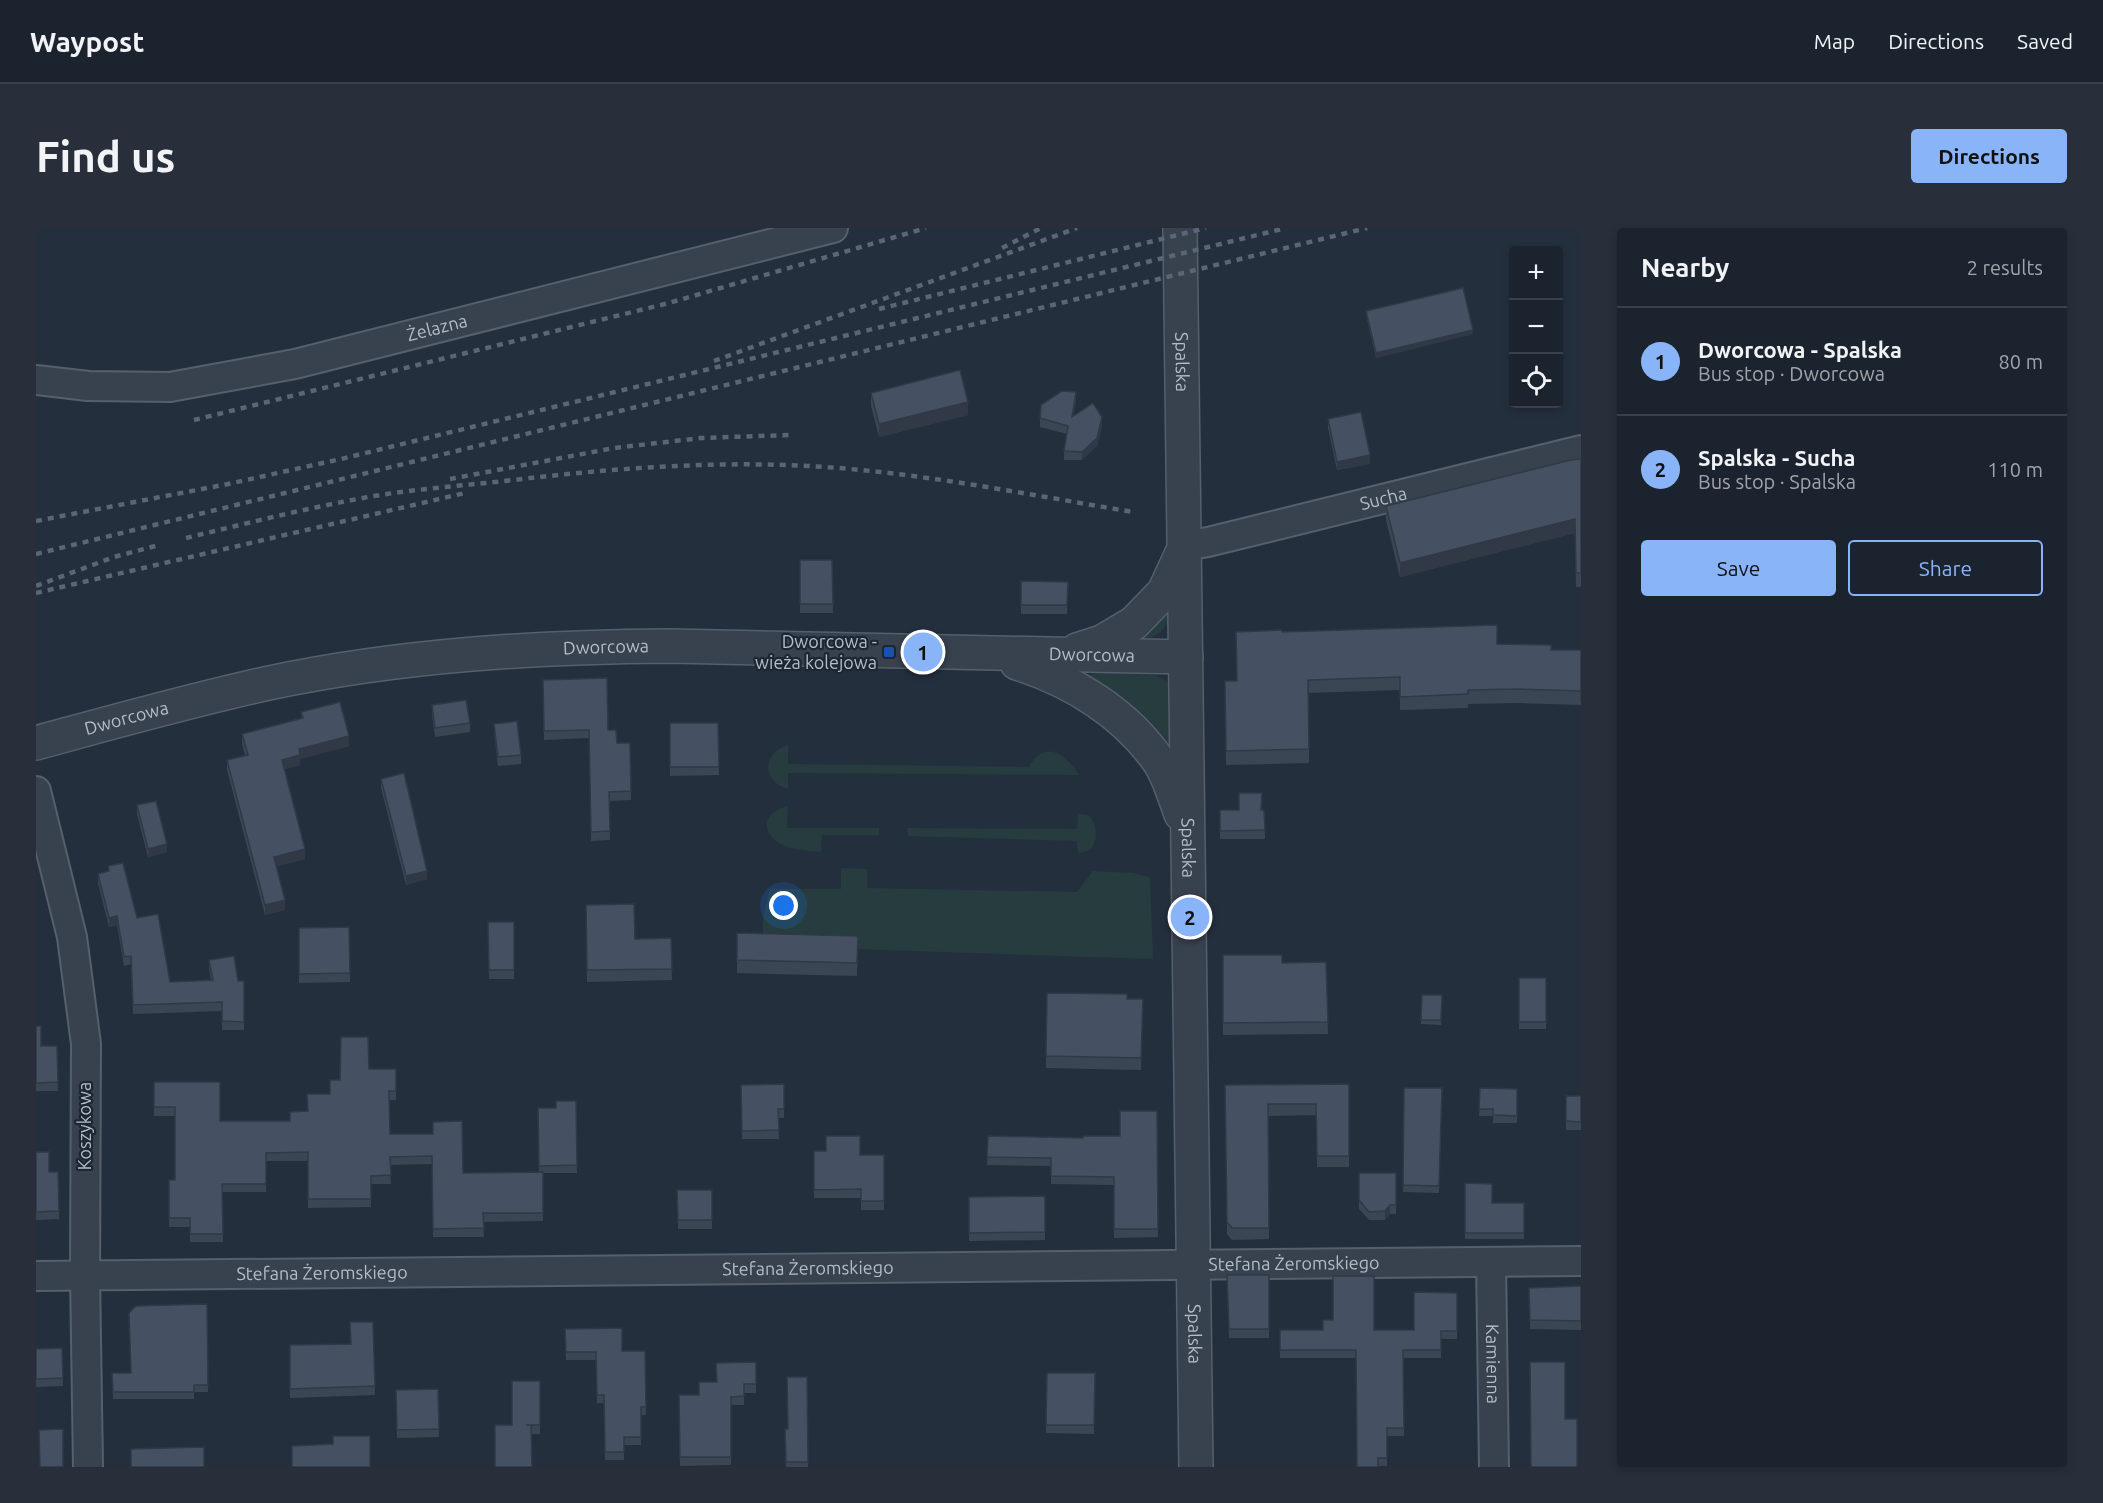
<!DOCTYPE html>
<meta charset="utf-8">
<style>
body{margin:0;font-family:Ubuntu,sans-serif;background:#282f3a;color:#f1f3f6}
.controls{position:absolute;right:18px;top:18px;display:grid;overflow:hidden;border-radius:6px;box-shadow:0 3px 9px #0003}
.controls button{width:54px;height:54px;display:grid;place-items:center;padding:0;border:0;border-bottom:2px solid #39404a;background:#1b232e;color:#f1f3f6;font:30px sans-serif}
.you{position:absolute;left:748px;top:678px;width:21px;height:21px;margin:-15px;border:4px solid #fff;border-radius:50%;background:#1a73e8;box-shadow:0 0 0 9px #1a73e833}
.badge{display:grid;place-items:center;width:39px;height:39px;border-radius:50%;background:#8ab4f8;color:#111;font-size:20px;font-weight:700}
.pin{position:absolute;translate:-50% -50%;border:3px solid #fff;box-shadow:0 2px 6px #0006}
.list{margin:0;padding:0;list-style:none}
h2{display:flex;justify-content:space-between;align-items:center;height:78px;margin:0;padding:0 24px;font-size:26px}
h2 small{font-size:20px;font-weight:400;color:#a0a4aa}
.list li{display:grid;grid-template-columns:39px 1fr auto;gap:18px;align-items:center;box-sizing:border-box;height:108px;padding:0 24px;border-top:2px solid #39404a}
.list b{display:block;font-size:22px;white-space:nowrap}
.list p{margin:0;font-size:20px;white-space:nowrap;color:#a0a4aa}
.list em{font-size:20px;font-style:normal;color:#a0a4aa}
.actions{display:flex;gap:12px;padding:18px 24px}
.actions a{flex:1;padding:14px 0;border:2px solid #8ab4f8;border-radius:6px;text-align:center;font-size:21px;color:#8ab4f8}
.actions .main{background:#8ab4f8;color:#111}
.icon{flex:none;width:33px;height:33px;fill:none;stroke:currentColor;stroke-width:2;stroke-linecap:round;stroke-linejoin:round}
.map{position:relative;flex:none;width:1545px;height:1239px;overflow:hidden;border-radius:6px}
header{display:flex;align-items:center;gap:36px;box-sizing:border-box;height:84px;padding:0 30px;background:#1b232e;border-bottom:2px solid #39404a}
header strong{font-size:28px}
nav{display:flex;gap:33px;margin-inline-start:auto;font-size:21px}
.intro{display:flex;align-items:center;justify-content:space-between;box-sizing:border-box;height:144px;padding:0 36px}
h1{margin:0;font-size:42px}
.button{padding:15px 27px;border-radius:6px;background:#8ab4f8;color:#111;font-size:21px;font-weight:700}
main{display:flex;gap:36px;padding:0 36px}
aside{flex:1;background:#1b232e;border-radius:6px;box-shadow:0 3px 9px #0003}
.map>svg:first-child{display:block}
.green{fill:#263c3f}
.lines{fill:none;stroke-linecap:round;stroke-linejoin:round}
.minor-casing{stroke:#565f6c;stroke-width:32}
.tertiary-casing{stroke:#565f6c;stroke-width:36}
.minor{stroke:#38414e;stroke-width:28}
.tertiary{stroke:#38414e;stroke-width:33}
.rail{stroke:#5a6575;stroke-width:4.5;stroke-dasharray:6 6;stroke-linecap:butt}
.wall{fill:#3b4654}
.shaded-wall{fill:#303945}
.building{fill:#455162;stroke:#303945;stroke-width:1.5}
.transit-dot{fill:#1a4fb4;stroke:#1d2633;stroke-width:2}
.labels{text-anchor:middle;stroke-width:4.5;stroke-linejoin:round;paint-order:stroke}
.street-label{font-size:18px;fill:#b4bcc9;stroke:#1d2633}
.poi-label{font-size:18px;fill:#b4bcc9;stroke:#1d2633;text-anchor:end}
</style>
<header>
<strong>Waypost</strong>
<nav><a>Map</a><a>Directions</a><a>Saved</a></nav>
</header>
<div class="intro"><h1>Find us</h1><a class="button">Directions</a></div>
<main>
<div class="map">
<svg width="1545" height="1239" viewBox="0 0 1545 1239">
<rect width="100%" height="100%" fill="#242f3e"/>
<path class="green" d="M 1133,381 C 1133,400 1122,412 1102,411 Z
M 1060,445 L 1119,447 L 1131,453 L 1135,460 L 1134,519 L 1132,524 L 1051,451 L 1053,447 Z
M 752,517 L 752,536 L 993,539 C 1008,511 1030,525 1043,547 L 752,545 L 752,561 C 725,553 726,525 752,517 Z
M 752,578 L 751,600 L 843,600 L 843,607 L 786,607 L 785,624 C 771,622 749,622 739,612 C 722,597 734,582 752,578 Z
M 1042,585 C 1043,586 1051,587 1052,587 C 1062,594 1063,617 1052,623 C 1049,624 1045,624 1042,625 L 1041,613 L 872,608 L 871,600 L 1041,601 Z
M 805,640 L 831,641 L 831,660 L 1041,664 L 1057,643 L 1097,645 L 1114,649 L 1117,731 L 727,718 L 727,689 L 734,661 L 805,661 Z"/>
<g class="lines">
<defs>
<g id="minor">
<path id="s1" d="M 0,152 L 52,158 L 134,159 L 259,136 L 797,0"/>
<path id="s2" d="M 1149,318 L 1172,314 L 1545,222"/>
<path d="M 0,563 L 36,709 L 50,816 L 49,1047 L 52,1239"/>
<path id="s3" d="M 1455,1034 L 1458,1239"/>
<path id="s4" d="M 0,1048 L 1545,1033"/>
</g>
<g id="tertiary">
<path id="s5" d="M 1144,0 L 1160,1239"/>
<path d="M 1041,422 L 1066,414 L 1098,395 L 1128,364 L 1146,325"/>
<path d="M 981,435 C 1037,453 1090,485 1124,535 C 1133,549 1139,570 1145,586"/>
<path id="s6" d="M 0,515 C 77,494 155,472 233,455 C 365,427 500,419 634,418 L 1150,429"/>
</g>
</defs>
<use href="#minor" class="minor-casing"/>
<use href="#tertiary" class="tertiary-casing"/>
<use href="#minor" class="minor"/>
<use href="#tertiary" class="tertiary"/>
<path class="rail" d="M 966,20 L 1005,0
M 843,81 L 1170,0
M 678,133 L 1041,0
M 158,192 L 633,75 L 890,0
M 414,251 L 578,220 L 665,210 L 753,207
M 0,293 L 192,256 L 305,231 L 1250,0
M 150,310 C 212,295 275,279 338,268 C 387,260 436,257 486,251 C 581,240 677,233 773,238 C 882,244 989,266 1097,284
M 0,326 L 1331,0
M 0,358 L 78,329 L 123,317
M 0,365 L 429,265"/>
</g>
<path class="wall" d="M 1330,83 L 1437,106 L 1340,130 L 1330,87 Z
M 835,165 L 932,187 L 843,209 L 835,178 Z
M 1040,173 L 1037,188 L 1066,198 L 1061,218 L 1046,232 L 1028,232 L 1028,223 L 1031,206 L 1004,199 L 1004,190 Z
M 1292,191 L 1334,236 L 1301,242 L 1292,200 Z
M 1545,231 L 1545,359 L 1540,359 L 1539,305 L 1364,349 L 1350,292 L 1350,278 Z
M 764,332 L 796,332 L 797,385 L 764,385 Z
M 985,353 L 1032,354 L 1031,386 L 985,386 Z
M 1246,404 L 1461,416 L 1515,422 L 1545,422 L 1545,477 L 1481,475 L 1432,476 L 1432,480 L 1364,482 L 1364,462 L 1273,465 L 1273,535 L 1190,537 L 1189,453 L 1201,453 Z
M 507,452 L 572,502 L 581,515 L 594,515 L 595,572 L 573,573 L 574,612 L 555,613 L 553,510 L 508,512 Z
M 396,477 L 434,495 L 434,504 L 399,509 L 396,486 Z
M 265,484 L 313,518 L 264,531 L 264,537 L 248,541 L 269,631 L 241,638 L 249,682 L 229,687 L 191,542 L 191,532 L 209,527 L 206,516 L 206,506 L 265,490 Z
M 634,495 L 682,495 L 683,547 L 634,548 Z
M 458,496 L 485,527 L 485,536 L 462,538 L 458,504 Z
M 345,551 L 391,651 L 370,657 L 345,560 Z
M 101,577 L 131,624 L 112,629 L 101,586 Z
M 1184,582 L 1228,582 L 1229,611 L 1184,611 Z
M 72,638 L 101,690 L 134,754 L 175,752 L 173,740 L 173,732 L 202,753 L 208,753 L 208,802 L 186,802 L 186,783 L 97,786 L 95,736 L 88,738 L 81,697 L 73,699 L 62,655 L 62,646 L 72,644 Z
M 550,677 L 599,711 L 635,710 L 636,752 L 551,754 Z
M 452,694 L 478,694 L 478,751 L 453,751 Z
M 313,699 L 314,754 L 263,755 L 263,700 Z
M 701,705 L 822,708 L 821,748 L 701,745 Z
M 1187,727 L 1246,735 L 1290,734 L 1292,806 L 1187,807 Z
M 1483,750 L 1510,750 L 1510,801 L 1483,801 Z
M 1011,765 L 1091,771 L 1107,771 L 1105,842 L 1010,840 Z
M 1386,767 L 1406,767 L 1405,797 L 1385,796 Z
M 0,798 L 5,818 L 21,818 L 22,863 L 0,863 Z
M 333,841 L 360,841 L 360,872 L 353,872 L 354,906 L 427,945 L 503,944 L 502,880 L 520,880 L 540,873 L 541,945 L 507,945 L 507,993 L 447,994 L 448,1009 L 397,1009 L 396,936 L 354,937 L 355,956 L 335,956 L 335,979 L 272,980 L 272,933 L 230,933 L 230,964 L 186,964 L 187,1014 L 154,1014 L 154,999 L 133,999 L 133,952 L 139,952 L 139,888 L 118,888 L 118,854 L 184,893 L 254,893 L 271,883 L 294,866 L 304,852 Z
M 748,856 L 748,890 L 742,890 L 743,911 L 706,911 L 705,857 Z
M 1313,856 L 1313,939 L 1281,939 L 1280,887 L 1232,888 L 1233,1011 L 1196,1012 L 1191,1006 L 1189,857 Z
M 1368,860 L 1406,860 L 1403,965 L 1367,964 Z
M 1444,860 L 1481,861 L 1481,895 L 1457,895 L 1457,888 L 1443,888 Z
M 1530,868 L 1545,868 L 1545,902 L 1530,902 Z
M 1121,883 L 1122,1009 L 1078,1010 L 1078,957 L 1015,956 L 1015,938 L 951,937 L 952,908 L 1047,910 L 1084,908 Z
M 778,923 L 824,927 L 848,927 L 848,982 L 825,982 L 825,970 L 778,970 Z
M 0,924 L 13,944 L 22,944 L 23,991 L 0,992 Z
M 1323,945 L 1360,945 L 1360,986 L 1354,986 L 1349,992 L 1333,992 L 1323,981 Z
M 1429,955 L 1456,975 L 1488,975 L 1488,1011 L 1429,1011 Z
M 641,962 L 676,962 L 676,1001 L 642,1001 Z
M 1009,968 L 1009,1012 L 933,1013 L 933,969 Z
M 1191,1047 L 1233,1047 L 1233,1110 L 1193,1110 Z
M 1545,1058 L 1545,1102 L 1494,1101 L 1493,1060 Z
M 1421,1065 L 1421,1111 L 1405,1111 L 1405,1130 L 1368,1130 L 1368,1208 L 1351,1208 L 1351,1238 L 1342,1238 L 1320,1130 L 1244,1130 L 1244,1102 L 1378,1102 Z
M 171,1076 L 172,1164 L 158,1164 L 158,1171 L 77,1171 L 76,1145 L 95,1145 Z
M 337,1094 L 339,1167 L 254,1170 L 254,1117 L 315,1116 Z
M 529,1101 L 586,1123 L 609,1123 L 610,1187 L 605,1187 L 605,1217 L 588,1217 L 588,1232 L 569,1232 L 568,1175 L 561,1175 L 560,1132 L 530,1132 Z
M 26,1120 L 27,1158 L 0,1159 L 0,1121 Z
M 720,1134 L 720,1165 L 708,1165 L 708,1177 L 695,1177 L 695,1237 L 644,1238 L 643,1167 L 663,1167 L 680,1154 Z
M 1011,1145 L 1059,1145 L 1058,1206 L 1010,1205 Z
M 771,1149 L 772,1239 L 750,1239 L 749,1201 L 752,1201 Z
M 504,1153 L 504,1206 L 495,1206 L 476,1197 Z
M 402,1161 L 403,1209 L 361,1210 L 360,1162 Z"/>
<path class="shaded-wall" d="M 1437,102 L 1437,106 L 1340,130 L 1340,125 Z
M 1040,164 L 1040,173 L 1036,198 L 1036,189 Z
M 932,174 L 932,187 L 843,209 L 843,196 Z
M 1066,189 L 1066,198 L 1061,218 L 1046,232 L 1046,224 Z
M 1334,227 L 1334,236 L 1301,242 L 1301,234 Z
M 1539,291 L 1539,305 L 1364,349 L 1364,335 Z
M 313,508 L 313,518 L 264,531 L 264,537 L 246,542 L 246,532 L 263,521 Z
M 131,616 L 131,624 L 112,629 L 112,621 Z
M 269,621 L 269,631 L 238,639 L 238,629 Z
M 391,643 L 391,651 L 370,657 L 370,648 Z
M 249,672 L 249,682 L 229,687 L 229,677 Z
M 81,688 L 81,697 L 73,699 L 73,690 Z
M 1354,977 L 1354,986 L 1349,992 L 1349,983 Z"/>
<path class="building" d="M 1427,60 L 1437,102 L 1340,125 L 1330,83 Z
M 924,142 L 932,174 L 843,196 L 835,165 Z
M 1026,163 L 1040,164 L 1036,189 L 1057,175 L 1066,189 L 1061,210 L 1046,224 L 1028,223 L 1032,198 L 1004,190 L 1005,177 Z
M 1325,184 L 1334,227 L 1301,234 L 1292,191 Z
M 1545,231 L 1545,345 L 1540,345 L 1539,291 L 1364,335 L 1350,278 L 1535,232 Z
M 764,332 L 796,332 L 797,376 L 764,376 Z
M 985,353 L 1032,354 L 1031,377 L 985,377 Z
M 1461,397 L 1461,416 L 1515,417 L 1515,422 L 1545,422 L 1545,474 L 1545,463 L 1481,461 L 1432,462 L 1432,466 L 1364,469 L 1364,449 L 1272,452 L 1273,521 L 1190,523 L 1189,453 L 1201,453 L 1200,404 L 1246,402 L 1246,404 Z
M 571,450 L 572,502 L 580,502 L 581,515 L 594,515 L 595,563 L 573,564 L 574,603 L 555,604 L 553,502 L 508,503 L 507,452 Z
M 430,472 L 434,495 L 399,500 L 396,477 Z
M 304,474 L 313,508 L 263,521 L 264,527 L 246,532 L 269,621 L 238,629 L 249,672 L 229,677 L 191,532 L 212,527 L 206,506 L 267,490 L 265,484 Z
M 481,493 L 485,527 L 462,529 L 458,496 Z
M 634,495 L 682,495 L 683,539 L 634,539 Z
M 368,545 L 391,643 L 370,648 L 345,551 Z
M 1203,565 L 1226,565 L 1225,582 L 1228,582 L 1229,602 L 1184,603 L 1184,582 L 1203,582 Z
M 120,573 L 131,616 L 112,621 L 101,577 Z
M 87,635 L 101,690 L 122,686 L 134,754 L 177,752 L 173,732 L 198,728 L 202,753 L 208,753 L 208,794 L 186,793 L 186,774 L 97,777 L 95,728 L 88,729 L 81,688 L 73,690 L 62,646 L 73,643 L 72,638 Z
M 598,676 L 599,711 L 635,710 L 636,741 L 551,742 L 550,677 Z
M 452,694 L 478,694 L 478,742 L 453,742 Z
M 313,699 L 314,745 L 263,746 L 263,700 Z
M 701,705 L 822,708 L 821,735 L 701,732 Z
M 1187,727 L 1246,727 L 1246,735 L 1290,734 L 1292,794 L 1187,795 Z
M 1483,750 L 1510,750 L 1510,794 L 1483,794 Z
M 1011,765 L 1091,766 L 1091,771 L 1107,771 L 1105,830 L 1010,828 Z
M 1386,767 L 1406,767 L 1405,792 L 1385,792 Z
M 0,798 L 5,798 L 5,818 L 21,818 L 22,854 L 0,855 Z
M 305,809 L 332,809 L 333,841 L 360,841 L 360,863 L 353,863 L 354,906 L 397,906 L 397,894 L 426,893 L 427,945 L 507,944 L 507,985 L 447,985 L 448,1000 L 397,1001 L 396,928 L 354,929 L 355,947 L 335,948 L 335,971 L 272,971 L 272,924 L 230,925 L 230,956 L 186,956 L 187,1006 L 154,1006 L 154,990 L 133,990 L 133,952 L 139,952 L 139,879 L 118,879 L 118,854 L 184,854 L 184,893 L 254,893 L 254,884 L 272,883 L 271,866 L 294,866 L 294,852 L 304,852 Z
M 748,856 L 748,881 L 742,881 L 743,902 L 706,903 L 705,857 Z
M 1313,856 L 1313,928 L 1281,928 L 1280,876 L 1232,876 L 1233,1000 L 1196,1000 L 1191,994 L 1189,857 Z
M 1368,860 L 1406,860 L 1403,958 L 1367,957 Z
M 1444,860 L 1481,861 L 1481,888 L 1457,887 L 1457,881 L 1443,881 Z
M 1530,868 L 1545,868 L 1545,894 L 1530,893 Z
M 520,873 L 540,873 L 541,937 L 503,938 L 502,880 L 520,880 Z
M 1084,883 L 1121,883 L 1122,1001 L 1078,1001 L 1078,949 L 1015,948 L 1015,930 L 951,929 L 952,908 L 1047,910 L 1047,908 L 1084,908 Z
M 790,908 L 824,908 L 824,927 L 848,927 L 848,973 L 825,973 L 825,961 L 778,962 L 778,923 L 790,923 Z
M 0,924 L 13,924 L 13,944 L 22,944 L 23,983 L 0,984 Z
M 1323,945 L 1360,945 L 1360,977 L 1354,977 L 1349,983 L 1333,984 L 1323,972 Z
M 1429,955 L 1456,956 L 1456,975 L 1488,975 L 1488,1005 L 1429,1005 Z
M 641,962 L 676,962 L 676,992 L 642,992 Z
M 1009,968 L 1009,1004 L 933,1005 L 933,969 Z
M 1191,1047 L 1233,1047 L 1233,1101 L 1193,1101 Z
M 1297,1048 L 1338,1048 L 1338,1102 L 1378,1102 L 1378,1064 L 1421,1065 L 1421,1103 L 1405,1103 L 1405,1122 L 1367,1122 L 1368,1200 L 1351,1200 L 1351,1230 L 1342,1230 L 1342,1239 L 1321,1239 L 1320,1122 L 1244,1122 L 1244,1102 L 1287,1102 L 1287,1092 L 1297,1092 Z
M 1545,1058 L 1545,1093 L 1494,1092 L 1493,1060 Z
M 171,1076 L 172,1157 L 158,1157 L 158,1164 L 77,1164 L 76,1145 L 95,1145 L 93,1085 L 100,1078 Z
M 314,1094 L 337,1094 L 339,1158 L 254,1161 L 254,1117 L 315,1116 Z
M 586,1100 L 586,1123 L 609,1123 L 610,1179 L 605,1179 L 605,1209 L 588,1209 L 588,1224 L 569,1224 L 568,1167 L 561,1167 L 560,1124 L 530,1124 L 529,1101 Z
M 26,1120 L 27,1150 L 0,1151 L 0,1121 Z
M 720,1134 L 720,1156 L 708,1156 L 708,1168 L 695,1169 L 695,1229 L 644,1229 L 643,1167 L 663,1167 L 663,1154 L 681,1154 L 680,1135 Z
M 1494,1134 L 1529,1134 L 1529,1191 L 1541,1191 L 1541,1239 L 1495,1239 Z
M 1011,1145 L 1059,1145 L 1058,1197 L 1010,1197 Z
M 751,1149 L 771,1149 L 772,1234 L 750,1234 L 749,1201 L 752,1201 Z
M 476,1153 L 504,1153 L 504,1197 L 490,1197 L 495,1197 L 496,1239 L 459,1239 L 459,1197 L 476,1197 Z
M 402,1161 L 403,1201 L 361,1202 L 360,1162 Z
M 27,1201 L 27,1239 L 4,1239 L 3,1202 Z
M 297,1208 L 334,1208 L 334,1239 L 256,1239 L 256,1218 L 297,1216 Z
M 168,1219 L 168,1239 L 95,1239 L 95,1221 Z"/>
<rect class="transit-dot" x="847" y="418" width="12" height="12" rx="3"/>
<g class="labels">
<g class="street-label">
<text dy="6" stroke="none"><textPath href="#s1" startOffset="408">Żelazna</textPath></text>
<text dy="6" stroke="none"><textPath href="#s5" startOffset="134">Spalska</textPath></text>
<text dy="6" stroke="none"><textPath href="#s2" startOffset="204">Sucha</textPath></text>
<text dy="6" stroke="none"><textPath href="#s6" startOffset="580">Dworcowa</textPath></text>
<text dy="6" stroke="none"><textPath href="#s6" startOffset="1066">Dworcowa</textPath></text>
<text dy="6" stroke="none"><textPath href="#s6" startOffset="94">Dworcowa</textPath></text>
<text dy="6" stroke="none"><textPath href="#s5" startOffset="620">Spalska</textPath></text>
<text transform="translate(49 898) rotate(-90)" y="6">Koszykowa</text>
<text dy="6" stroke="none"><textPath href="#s4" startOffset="1258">Stefana Żeromskiego</textPath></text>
<text dy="6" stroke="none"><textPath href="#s4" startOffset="772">Stefana Żeromskiego</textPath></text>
<text dy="6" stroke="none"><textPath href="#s4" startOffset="286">Stefana Żeromskiego</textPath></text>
<text dy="6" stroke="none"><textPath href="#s5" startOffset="1106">Spalska</textPath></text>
<text dy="6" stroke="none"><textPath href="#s3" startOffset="102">Kamienna</textPath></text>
</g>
<g class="poi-label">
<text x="841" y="420">Dworcowa -<tspan x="841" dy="21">wieża kolejowa</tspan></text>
</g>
</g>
</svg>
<div class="controls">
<button>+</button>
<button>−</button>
<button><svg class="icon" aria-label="locate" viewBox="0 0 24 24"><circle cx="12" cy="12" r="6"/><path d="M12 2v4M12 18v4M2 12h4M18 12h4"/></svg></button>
</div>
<div class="you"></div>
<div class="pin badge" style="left:887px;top:424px">1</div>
<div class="pin badge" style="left:1154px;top:689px">2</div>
</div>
<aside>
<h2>Nearby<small>2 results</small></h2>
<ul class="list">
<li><span class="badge">1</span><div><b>Dworcowa - Spalska</b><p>Bus stop · Dworcowa</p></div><em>80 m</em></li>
<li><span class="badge">2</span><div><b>Spalska - Sucha</b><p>Bus stop · Spalska</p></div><em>110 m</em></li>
</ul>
<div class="actions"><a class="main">Save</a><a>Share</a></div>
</aside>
</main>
